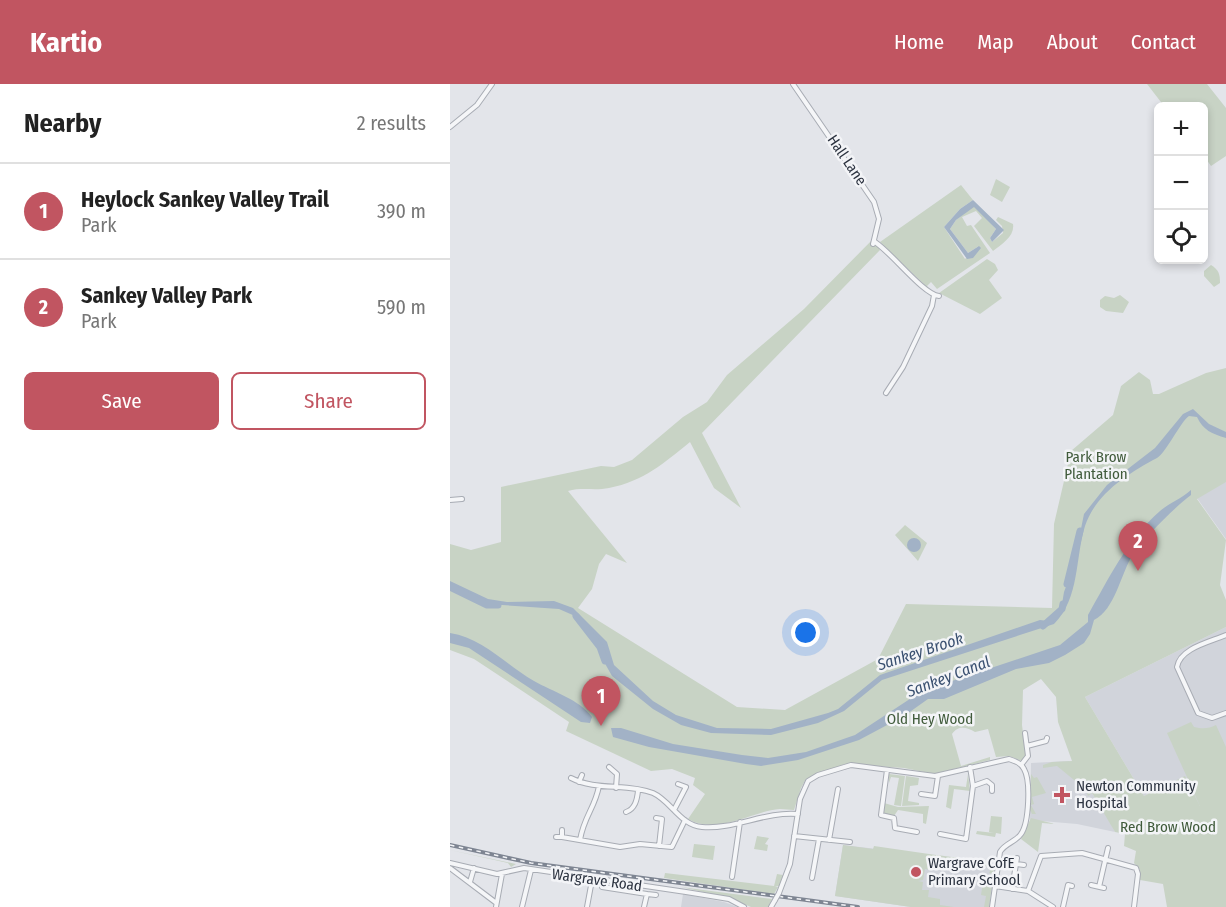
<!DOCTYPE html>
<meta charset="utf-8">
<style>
body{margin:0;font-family:"Fira Sans Condensed",sans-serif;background:#f2f2f2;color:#222}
.controls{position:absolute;right:18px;top:18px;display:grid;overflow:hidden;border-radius:9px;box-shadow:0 3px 9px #0003}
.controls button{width:54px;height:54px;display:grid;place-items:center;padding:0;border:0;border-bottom:2px solid #e0e0e0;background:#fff;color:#222;font:30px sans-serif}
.you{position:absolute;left:356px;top:549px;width:21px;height:21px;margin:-15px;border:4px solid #fff;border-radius:50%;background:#1a73e8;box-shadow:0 0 0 9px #1a73e833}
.badge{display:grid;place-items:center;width:39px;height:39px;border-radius:50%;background:#c15561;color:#fff;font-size:20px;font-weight:700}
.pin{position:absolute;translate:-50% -50px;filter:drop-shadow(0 2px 3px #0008)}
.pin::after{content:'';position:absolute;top:32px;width:21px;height:18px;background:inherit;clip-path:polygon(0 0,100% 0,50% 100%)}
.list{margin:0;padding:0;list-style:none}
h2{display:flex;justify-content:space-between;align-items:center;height:78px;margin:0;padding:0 24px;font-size:26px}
h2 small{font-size:20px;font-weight:400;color:#767676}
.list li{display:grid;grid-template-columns:39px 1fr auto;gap:18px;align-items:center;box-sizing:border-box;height:96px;padding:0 24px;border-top:2px solid #e0e0e0}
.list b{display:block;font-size:22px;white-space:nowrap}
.list p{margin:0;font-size:20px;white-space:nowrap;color:#767676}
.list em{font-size:20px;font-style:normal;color:#767676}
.actions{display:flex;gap:12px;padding:18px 24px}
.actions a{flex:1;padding:14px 0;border:2px solid #c15561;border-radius:9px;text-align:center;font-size:21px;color:#c15561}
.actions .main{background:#c15561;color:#fff}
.icon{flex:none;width:33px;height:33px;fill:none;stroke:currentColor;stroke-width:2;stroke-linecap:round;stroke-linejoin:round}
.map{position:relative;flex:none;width:776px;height:823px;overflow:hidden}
header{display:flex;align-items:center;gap:36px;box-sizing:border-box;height:84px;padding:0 30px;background:#c15561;color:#fff}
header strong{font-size:28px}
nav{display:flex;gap:33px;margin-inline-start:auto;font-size:21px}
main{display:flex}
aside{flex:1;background:#fff}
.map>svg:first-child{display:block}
.built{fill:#d1d4db}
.green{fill:#c8d3c5}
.water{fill:#a2b2c6}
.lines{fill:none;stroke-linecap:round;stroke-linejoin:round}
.river{stroke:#a2b2c6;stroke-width:7}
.minor-casing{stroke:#a8acb4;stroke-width:6}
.minor{stroke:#f5f6f8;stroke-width:4}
.rail-casing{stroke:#7e8592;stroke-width:4}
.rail{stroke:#f3f4f7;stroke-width:1.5;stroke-dasharray:4.5;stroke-linecap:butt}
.minor-bridge-casing{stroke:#a8acb4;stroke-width:6;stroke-linecap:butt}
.minor-bridge{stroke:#f5f6f8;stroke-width:4}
.poi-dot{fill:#c15561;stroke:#f3f4f7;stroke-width:2}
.labels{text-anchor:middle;stroke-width:5;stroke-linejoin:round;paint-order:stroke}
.street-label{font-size:15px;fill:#2c3340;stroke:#f3f4f7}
.park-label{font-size:15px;fill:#405b3b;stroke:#f3f4f7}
.poi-label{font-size:15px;fill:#2c3340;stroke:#f3f4f7;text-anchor:start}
.water-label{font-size:16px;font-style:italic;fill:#3a5070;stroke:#f3f4f7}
</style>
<header>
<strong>Kartio</strong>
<nav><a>Home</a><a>Map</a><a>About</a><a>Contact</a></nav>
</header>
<main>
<aside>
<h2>Nearby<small>2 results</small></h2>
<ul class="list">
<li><span class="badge">1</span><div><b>Heylock Sankey Valley Trail</b><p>Park</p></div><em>390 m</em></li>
<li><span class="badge">2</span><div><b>Sankey Valley Park</b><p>Park</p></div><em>590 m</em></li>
</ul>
<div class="actions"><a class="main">Save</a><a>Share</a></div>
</aside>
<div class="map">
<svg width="776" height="823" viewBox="0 0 776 823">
<rect width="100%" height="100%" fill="#e3e5ea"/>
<path class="built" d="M 776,397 L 776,455 L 747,414 Z
M 776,543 L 776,775 L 735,693 L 694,712 L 635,613 Z
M 619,677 L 656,729 L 665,748 L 627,740 L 580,736 L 581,679 Z
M 393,761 L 545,779 L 539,823 L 461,823 L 385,812 Z
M 233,810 L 274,818 L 288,823 L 231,823 Z"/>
<path class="green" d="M 697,0 L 757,0 L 776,24 L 776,72 L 761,82 L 754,72 L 754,22 L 714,22 Z
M 546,95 L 560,103 L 552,118 L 540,111 Z
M 511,101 L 523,116 L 510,125 L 494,143 L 515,175 L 529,162 L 518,169 L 500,145 L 506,136 L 522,123 L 526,123 L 546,145 L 540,154 L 542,158 L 553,149 L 552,142 L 546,136 L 548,133 L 563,140 C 565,152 552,160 543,167 L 524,142 L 532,134 L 526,127 L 512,133 L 517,142 L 521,141 L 540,169 L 487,205 L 481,198 L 477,202 L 481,207 L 430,158 Z
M 424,154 L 430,166 L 252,349 L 291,424 L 264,404 L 240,358 C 214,379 194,397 159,404 C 145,407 132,403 118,407 L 177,479 L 156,470 L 149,480 L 142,505 L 128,524 L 287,623 L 335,626 L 428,575 L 456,520 L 602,524 L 604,440 L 621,367 L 663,331 L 671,302 L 689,288 L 700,296 L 703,310 L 709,310 L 756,289 L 776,284 L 776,398 L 747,415 L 776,456 L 770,501 L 776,516 L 776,543 L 635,613 L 694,712 L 735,692 L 750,722 L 717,649 L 741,638 L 744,643 C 753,645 758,645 766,641 L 776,663 L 776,823 L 717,823 L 713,800 L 690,796 L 690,786 L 684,779 L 686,767 L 674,762 L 675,750 L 665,748 L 642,709 L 638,712 L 635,705 L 632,709 L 623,706 L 628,706 L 630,702 L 635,705 L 607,682 L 593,684 L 593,681 L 602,678 L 622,677 L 608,638 L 606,613 L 591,595 L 573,606 L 572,641 L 576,673 L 572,677 L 559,672 L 546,673 L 538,645 L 525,648 C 517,643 508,641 502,650 L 511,682 L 540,673 L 540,676 L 484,690 L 454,684 L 395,680 L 356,695 L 351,704 L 344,726 C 339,726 335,725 330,725 C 301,727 268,752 238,735 L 255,710 L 243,701 L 245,694 L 222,685 L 201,687 L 116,647 L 119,638 L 24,575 L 0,566 L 0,460 L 21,466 L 51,458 L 51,403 L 151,382 L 164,383 L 182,376 L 233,333 L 257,318 L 277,291 L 354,225 Z
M 537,175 L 545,180 L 548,186 L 539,196 L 552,214 L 530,230 L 489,209 Z
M 761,181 C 769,186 770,190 770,199 L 764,203 L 754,192 L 754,187 Z
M 670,211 L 679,218 L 673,229 L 656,227 L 650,223 L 650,216 L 655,212 L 664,214 Z
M 455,441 L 477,459 L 468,477 L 445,451 Z
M 439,690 L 455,692 L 451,722 L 444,721 L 449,694 L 441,693 L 439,699 Z
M 518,690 L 520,707 L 504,705 L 501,725 L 496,723 L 499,701 L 516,703 Z
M 581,690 L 584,694 L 587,693 L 596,709 L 582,713 L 584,720 L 581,721 L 586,730 L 582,730 L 580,726 Z
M 456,692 L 469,694 L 468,701 L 460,702 L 458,717 L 469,719 L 469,721 L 452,722 Z
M 434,719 L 448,723 L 479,722 L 476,740 L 473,739 L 473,730 L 448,726 L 444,732 L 434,729 Z
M 541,732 L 552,733 L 551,750 L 546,749 L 545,753 L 526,750 L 527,747 L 544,749 L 539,748 Z
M 581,734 L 605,740 L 592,739 L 588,768 L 571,755 Z
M 307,752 L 319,754 L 315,760 L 318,761 L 317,767 L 304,765 Z
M 244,760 L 265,762 L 263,776 L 242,773 Z
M 393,761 L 423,765 L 424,762 L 486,771 L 487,783 L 482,786 L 475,785 L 473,796 L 468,797 L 473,798 L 472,806 L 479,806 L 478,813 L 490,815 L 490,821 L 504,823 L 461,823 L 385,812 Z
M 0,766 L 66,780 L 61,783 L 58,779 Z
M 487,771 L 509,774 L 509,777 L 510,774 L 540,778 L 545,783 L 543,790 L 539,789 L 542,783 L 487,774 Z
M 215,789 L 324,802 L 327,790 L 333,791 L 329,802 L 325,802 L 328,803 L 324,810 L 214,794 Z
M 538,794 L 543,794 L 539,823 L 534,823 L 536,812 L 531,811 L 533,798 Z
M 231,803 L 322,815 L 318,823 L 301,823 L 280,814 Z"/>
<path class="water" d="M 523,116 L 554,146 L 542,158 L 540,154 L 546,145 L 524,123 L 506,136 L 500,145 L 518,169 L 529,162 L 531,164 L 523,174 L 517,175 L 494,143 L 510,125 Z
M 743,325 L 759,340 L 776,348 L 776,354 C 762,350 753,346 747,333 L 739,332 C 731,337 716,369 707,374 C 679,389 646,409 635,442 C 625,474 630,514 604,540 L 432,596 L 394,627 L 368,639 L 321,651 L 261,649 L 231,641 L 203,625 L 162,592 L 153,576 L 151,562 L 125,532 L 109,525 L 37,520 L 0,504 L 0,497 L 38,515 L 57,518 L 104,517 L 123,524 L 157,558 L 164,581 L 203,617 L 226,631 L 267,644 L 321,645 L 378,629 L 388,625 L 430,591 L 590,536 L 598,537 L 611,526 L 614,508 L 623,484 L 634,430 L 657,401 L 705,364 L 733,330 Z
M 741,406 L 741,411 C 725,423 695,453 683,470 C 671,489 665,526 644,536 L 640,550 L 634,559 L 615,571 L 599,579 L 566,585 L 494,615 L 478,615 L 454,632 L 409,656 L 348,676 L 311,682 L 296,680 L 199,663 L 163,653 L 161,644 L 171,644 L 223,660 L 292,671 L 318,674 L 356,668 L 405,651 L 472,607 L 610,561 L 638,538 L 638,531 C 659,494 677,456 710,427 C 719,419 731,415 741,406 Z
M457 461a7 7 0 1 1 14 0a7 7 0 1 1-14 0Z
M 0,549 C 33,554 56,581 84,597 C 103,608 129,615 142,633 L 140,639 L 131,638 L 19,564 L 0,559 Z"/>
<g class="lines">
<path class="river" d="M 617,500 L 630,447
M 0,503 L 37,521 L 48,521
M 126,532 L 150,563 L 155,577
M 593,542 L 612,525 L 613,520"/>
<defs>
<path id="minor" d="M 343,0 L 424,118 L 429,135 L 423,160
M 0,43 L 27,21 L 42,0
M 425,158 C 443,170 473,210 489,212
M 436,309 L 453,283 L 482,222 L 484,211
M 0,416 L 12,415
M 776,551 C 760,558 730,564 727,583 L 748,629 L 762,634 L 776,629
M 577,662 L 596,657 L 597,654
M 571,681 L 578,672 L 575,649
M 159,683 L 167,690 L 166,704
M 437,686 L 431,731 L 444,734 L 445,744 L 467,748
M 121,694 C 146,707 177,699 203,709 C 221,717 230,741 252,743 C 284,746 315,727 348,730
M 129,698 L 132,691
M 523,702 L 537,697 L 542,701 L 542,707
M 471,710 L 485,712 L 488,692
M 224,726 L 236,703 L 228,700
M 176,728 C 185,725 187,716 188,707
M 206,734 L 212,735 L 209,762
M 490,750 L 516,755 L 523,702 L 520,683
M 344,752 L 400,758
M 106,753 L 112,753 L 112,746
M 112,753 L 170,763 L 190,760 L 222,763 L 235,736
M 130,756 C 134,732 145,724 149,702
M 379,756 L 388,705
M 0,779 L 47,790 L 74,784 L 236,808 L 279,815 L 294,823
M 566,780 L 574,781
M 0,784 L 45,818
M 282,793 L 290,738
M 362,794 L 369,755
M 20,798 L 24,784
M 641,801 L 654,804
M 545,802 L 578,807 L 603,823
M 152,803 L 197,810 L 194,823
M 649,803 L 658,764
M 562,805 L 567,774
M 578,807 L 591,772 L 632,769 L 686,784 L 688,790 L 684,823
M 329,809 L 340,780 L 350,715 L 358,697 L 368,691 L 401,681 L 485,692 L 559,675 C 565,677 571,679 574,685 C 581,697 579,739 571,750 C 566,758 555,759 550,768 L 542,823
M 197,810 L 206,811
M 46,823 L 52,790
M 72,823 L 81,786
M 137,823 L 142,796
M 321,823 L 325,816
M 613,823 L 618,801 L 622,802"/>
</defs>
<use href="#minor" class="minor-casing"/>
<use href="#minor" class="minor"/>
<defs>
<path id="rail" d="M 0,761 L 81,779 L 408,823"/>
</defs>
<use href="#rail" class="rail-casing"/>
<use href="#rail" class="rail"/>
<defs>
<path id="minor-bridge" d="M 325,816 L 329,809"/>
</defs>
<use href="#minor-bridge" class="minor-bridge-casing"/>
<use href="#minor-bridge" class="minor-bridge"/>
</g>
<g class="poi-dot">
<path d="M609 702h6v6h6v6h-6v6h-6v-6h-6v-6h6z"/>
<circle cx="466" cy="788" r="6"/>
</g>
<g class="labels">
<g class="street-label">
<text transform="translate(397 76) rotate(56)" y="5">Hall Lane</text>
<text transform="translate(147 796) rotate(8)" y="5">Wargrave Road</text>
</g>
<g class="park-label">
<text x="646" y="378">Park Brow<tspan x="646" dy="17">Plantation</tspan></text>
<text x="480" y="640">Old Hey Wood</text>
<text x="718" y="748">Red Brow Wood</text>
</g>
<g class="poi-label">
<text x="626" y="707">Newton Community<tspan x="626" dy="17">Hospital</tspan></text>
<text x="478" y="784">Wargrave CofE<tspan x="478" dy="17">Primary School</tspan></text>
</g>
<g class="water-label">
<text transform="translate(470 567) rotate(-18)" y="6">Sankey Brook</text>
<text transform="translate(498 592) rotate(-21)" y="6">Sankey Canal</text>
</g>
</g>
</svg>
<div class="controls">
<button>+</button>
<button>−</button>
<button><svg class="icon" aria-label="locate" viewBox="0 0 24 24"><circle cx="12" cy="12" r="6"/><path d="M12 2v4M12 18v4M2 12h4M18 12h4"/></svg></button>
</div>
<div class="you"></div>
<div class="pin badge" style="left:151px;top:642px">1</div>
<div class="pin badge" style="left:688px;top:487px">2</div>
</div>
</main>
